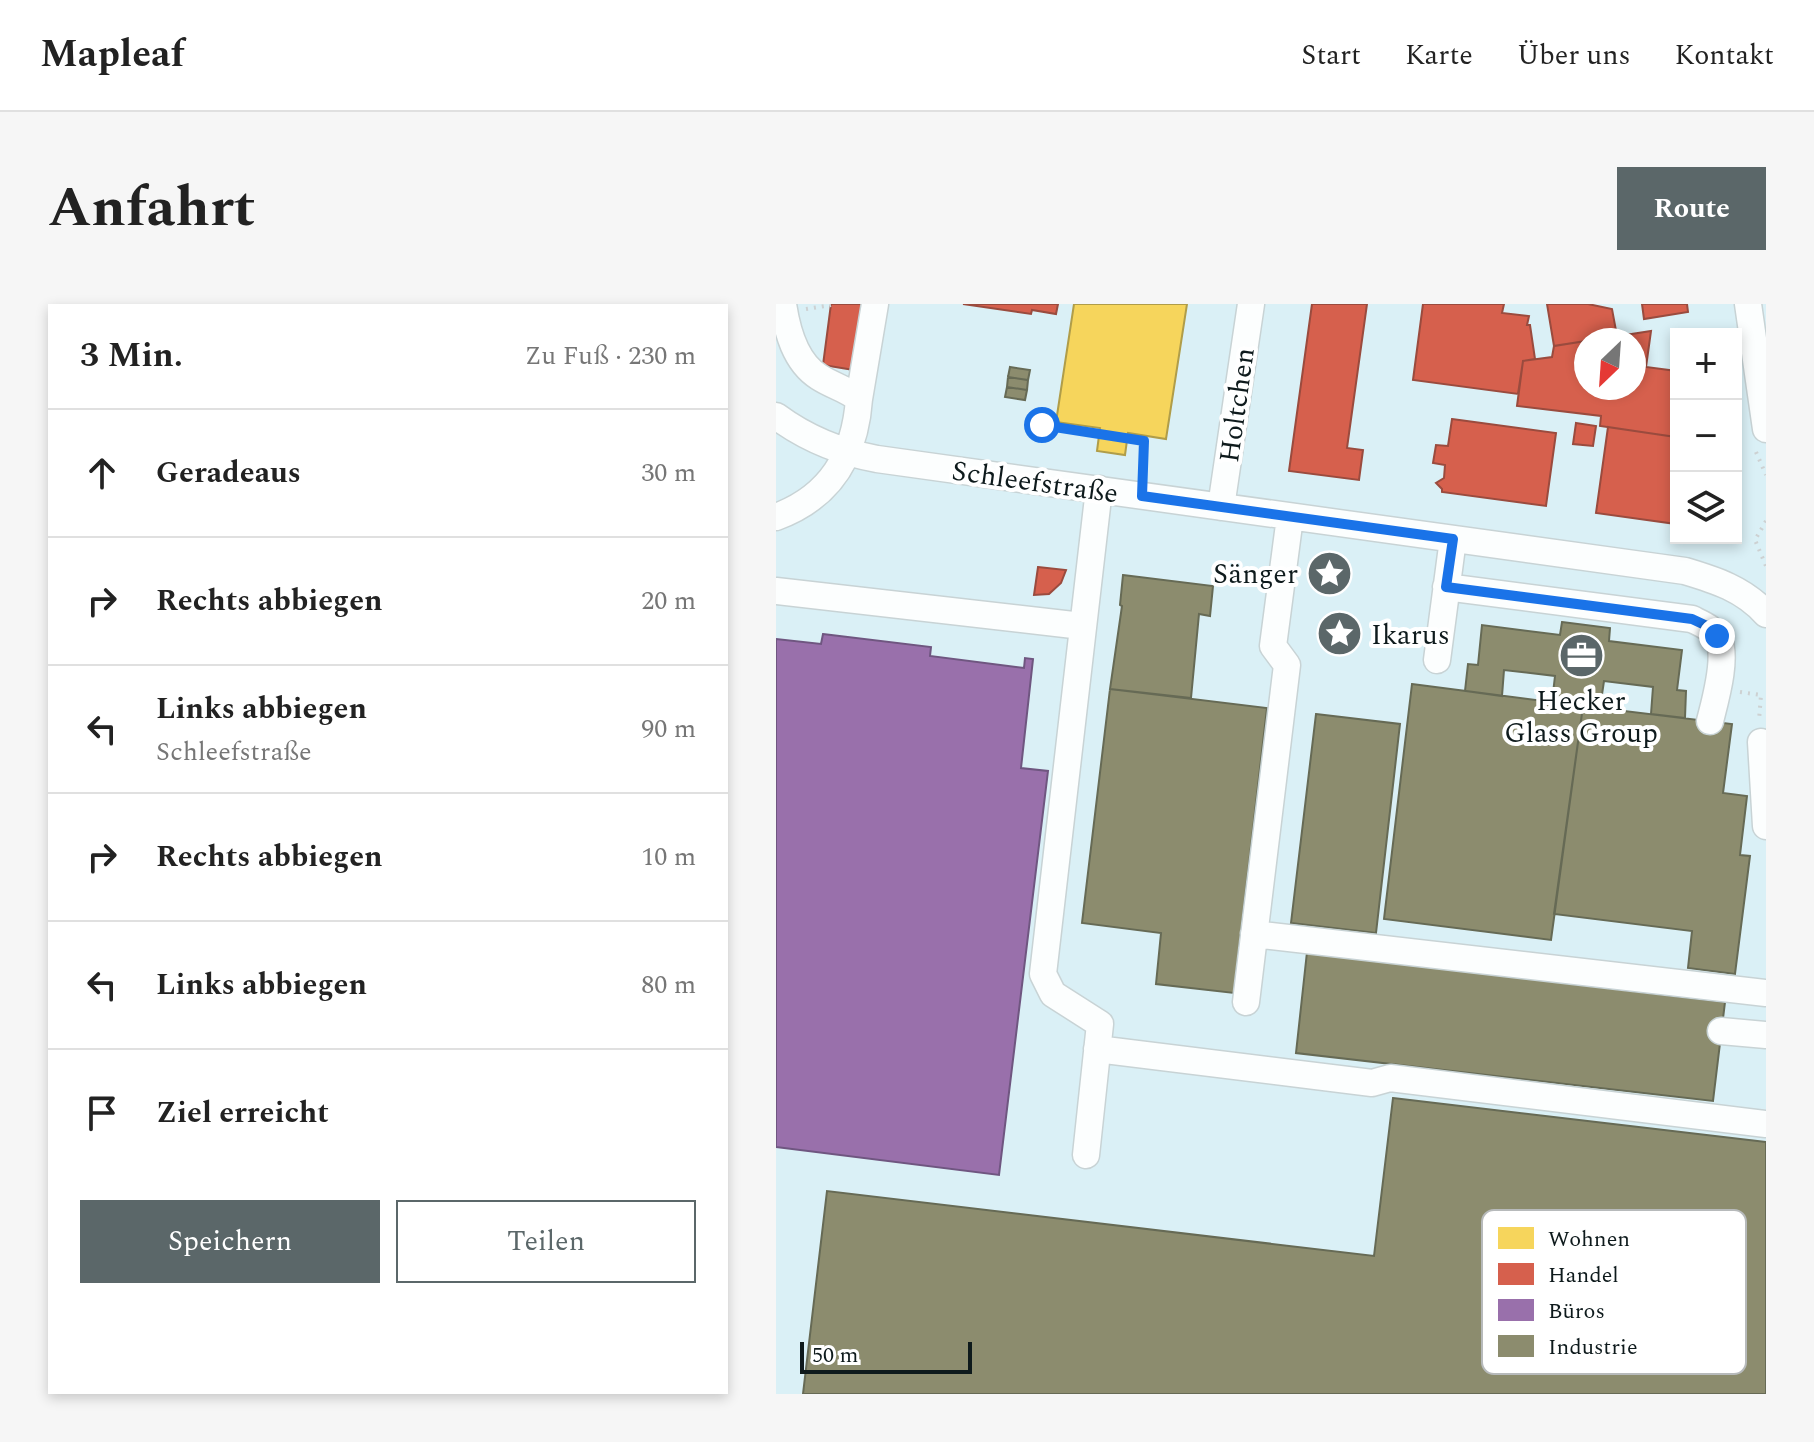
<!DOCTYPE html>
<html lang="de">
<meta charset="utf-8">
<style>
body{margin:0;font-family:Spectral,serif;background:#f6f6f6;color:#222}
.controls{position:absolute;right:24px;top:24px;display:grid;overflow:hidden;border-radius:0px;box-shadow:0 4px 12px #0003}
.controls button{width:72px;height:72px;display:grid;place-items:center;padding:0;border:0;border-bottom:2px solid #e0e0e0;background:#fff;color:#222;font:40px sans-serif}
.compass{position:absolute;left:798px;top:24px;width:72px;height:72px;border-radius:50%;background:#fff;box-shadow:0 4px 12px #0003;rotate:205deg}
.scale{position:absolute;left:24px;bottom:20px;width:172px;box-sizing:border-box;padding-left:8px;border:4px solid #0e1a1c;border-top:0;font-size:22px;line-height:28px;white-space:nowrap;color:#0e1a1c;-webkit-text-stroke:6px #fff;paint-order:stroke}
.stop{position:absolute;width:24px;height:24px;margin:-18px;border:6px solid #1a73e8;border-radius:50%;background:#fff}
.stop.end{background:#1a73e8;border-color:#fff;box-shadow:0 2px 8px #0008}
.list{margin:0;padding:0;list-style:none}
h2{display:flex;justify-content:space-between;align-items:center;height:104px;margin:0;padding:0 32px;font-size:34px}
h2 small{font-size:26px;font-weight:400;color:#767676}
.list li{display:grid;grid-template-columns:52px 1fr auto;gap:24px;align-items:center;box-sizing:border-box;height:128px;padding:0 32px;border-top:2px solid #e0e0e0}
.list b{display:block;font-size:30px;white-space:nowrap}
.list p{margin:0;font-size:26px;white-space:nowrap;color:#767676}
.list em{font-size:26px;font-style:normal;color:#767676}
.actions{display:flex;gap:16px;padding:24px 32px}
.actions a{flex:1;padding:18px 0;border:2px solid #5b6769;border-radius:0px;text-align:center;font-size:28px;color:#5b6769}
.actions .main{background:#5b6769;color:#fff}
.icon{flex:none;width:44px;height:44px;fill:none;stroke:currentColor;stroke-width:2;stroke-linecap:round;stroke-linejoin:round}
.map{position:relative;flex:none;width:990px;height:1090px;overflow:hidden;border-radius:0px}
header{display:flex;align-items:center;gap:48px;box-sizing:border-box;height:112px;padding:0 40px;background:#fff;border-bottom:2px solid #e0e0e0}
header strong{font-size:38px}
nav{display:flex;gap:44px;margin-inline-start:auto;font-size:28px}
.intro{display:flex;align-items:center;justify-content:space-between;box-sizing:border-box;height:192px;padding:0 48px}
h1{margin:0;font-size:56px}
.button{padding:20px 36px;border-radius:0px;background:#5b6769;color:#fff;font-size:28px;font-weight:700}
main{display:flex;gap:48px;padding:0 48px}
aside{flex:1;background:#fff;border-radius:0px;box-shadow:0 4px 12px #0003}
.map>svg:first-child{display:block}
.built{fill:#daf0f6;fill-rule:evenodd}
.homes{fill:#f6d55c;stroke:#b09d49;stroke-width:2}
.shops{fill:#d6604d;stroke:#9a4b3e;stroke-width:2}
.offices{fill:#9970ab;stroke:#6f5680;stroke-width:2}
.industry{fill:#8c8c6e;stroke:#666a55;stroke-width:2}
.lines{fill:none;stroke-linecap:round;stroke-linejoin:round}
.minor-casing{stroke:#c8d3d5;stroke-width:29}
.path{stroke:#cdd1d2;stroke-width:4;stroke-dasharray:2 6;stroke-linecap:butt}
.minor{stroke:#fcfefe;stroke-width:26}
.route{stroke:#1a73e8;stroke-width:10}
.labels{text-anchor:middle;stroke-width:8;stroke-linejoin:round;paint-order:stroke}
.street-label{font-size:28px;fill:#0e1a1c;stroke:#fff}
.poi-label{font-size:28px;fill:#0e1a1c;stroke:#fff;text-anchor:end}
.key{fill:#fff;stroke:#b7babb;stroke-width:2}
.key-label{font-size:22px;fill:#0e1a1c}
</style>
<header>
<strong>Mapleaf</strong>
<nav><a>Start</a><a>Karte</a><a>Über uns</a><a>Kontakt</a></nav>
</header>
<div class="intro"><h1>Anfahrt</h1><a class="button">Route</a></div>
<main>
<aside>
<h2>3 Min.<small>Zu Fuß · 230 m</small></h2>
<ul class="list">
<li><svg class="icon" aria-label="ahead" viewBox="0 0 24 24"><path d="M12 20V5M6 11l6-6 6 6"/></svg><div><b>Geradeaus</b></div><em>30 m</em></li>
<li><svg class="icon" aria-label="right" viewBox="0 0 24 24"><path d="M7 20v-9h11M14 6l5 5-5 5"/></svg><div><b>Rechts abbiegen</b></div><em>20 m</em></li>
<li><svg class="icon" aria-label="left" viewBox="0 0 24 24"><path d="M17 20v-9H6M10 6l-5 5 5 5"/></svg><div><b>Links abbiegen</b><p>Schleefstraße</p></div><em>90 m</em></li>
<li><svg class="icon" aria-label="right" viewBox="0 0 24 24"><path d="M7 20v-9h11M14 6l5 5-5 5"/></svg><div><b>Rechts abbiegen</b></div><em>10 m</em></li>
<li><svg class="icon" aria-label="left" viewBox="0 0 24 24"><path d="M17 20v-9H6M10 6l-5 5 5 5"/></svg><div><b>Links abbiegen</b></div><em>80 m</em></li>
<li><svg class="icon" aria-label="arrive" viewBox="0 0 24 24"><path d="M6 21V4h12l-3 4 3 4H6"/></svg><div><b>Ziel erreicht</b></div></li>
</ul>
<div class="actions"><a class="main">Speichern</a><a>Teilen</a></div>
</aside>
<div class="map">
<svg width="990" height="1090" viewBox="0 0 990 1090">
<rect width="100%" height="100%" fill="#ebf6f8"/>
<path class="built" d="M 0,0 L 990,0 L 990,1090 L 0,1090 ZM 900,30 L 960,30 L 960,234 L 900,234 ZM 810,36 L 858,36 L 858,84 L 810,84 Z"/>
<path class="homes" d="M 298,0 L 411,0 L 390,135 L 352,129 L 349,151 L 321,147 L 324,124 L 280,118 Z"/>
<path class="shops" d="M 55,0 L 94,0 L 84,67 L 47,61 Z
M 187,0 L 282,0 L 280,10 L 256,6 L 255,10 Z
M 536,0 L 591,0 L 571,144 L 587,146 L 583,176 L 513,167 Z
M 647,0 L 728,0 L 726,9 L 753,12 L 751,21 L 754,21 L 759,55 L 747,57 L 742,90 L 637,76 Z
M 771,0 L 812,0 L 836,5 L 841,32 L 778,42 Z
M 866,0 L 911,0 L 912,8 L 868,15 Z
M 875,27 L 870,63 L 900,67 L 900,133 L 824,122 L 825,112 L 741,102 L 747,57 L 776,53 L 778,42 L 810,37 L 810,84 L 858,84 L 858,36 L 817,36 Z
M 676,115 L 780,129 L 770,202 L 666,188 L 666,185 L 660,179 L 668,174 L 669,161 L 657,159 L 660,141 L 672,142 Z
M 800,119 L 820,122 L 817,142 L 797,140 Z
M 832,123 L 900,133 L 900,220 L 820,209 Z
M 262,263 L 290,266 L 285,279 L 273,290 L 258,291 Z"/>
<path class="offices" d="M 47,330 L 155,343 L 154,352 L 248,364 L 249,354 L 257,355 L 245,464 L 272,467 L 223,871 L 0,843 L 0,335 L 45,340 Z"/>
<path class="industry" d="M 234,63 L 254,66 L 252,76 L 232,73 Z
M 232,73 L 252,76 L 251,86 L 231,83 Z
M 231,83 L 251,86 L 249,96 L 229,93 Z
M 347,271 L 437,282 L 434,312 L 423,310 L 415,394 L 334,385 L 346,302 L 344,301 Z
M 786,318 L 834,324 L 833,337 L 906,346 L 901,386 L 910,387 L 909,414 L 875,410 L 877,383 L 828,377 L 824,404 L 807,402 L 776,398 L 779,372 L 728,366 L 726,392 L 689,387 L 692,360 L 702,361 L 706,321 L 784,331 Z
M 636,380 L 807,402 L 775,636 L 608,615 Z
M 334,385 L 491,404 L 458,689 L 380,680 L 385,629 L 306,619 Z
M 807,402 L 956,420 L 947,489 L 971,492 L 964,551 L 974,552 L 959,670 L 912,664 L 916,627 L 778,610 Z
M 540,410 L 624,420 L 600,629 L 515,619 Z
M 531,648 L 949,698 L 937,797 L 520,749 Z
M 617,794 L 990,838 L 990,1090 L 27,1090 L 51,887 L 598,952 Z"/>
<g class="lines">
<defs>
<path id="minor" d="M 972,0 L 990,125
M 83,95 L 99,0
M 0,112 C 31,135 63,148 101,155 L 909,267 C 939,276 968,285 990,310
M 445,203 L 475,0
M 0,213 C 54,193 79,152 83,95 C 71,85 57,82 43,73 C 19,58 11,27 7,0
M 670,283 L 916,315 C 926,320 937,324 942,334 C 952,353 939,397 934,417
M 0,287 L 306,322
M 661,356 L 677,235
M 985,438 L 990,522
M 478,630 L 990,689
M 470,698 L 511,361 L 497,342 L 514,213
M 945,727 L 990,731
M 321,745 L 596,779 L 614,774 L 990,820
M 310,851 L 324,720 L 277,690 L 267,670 L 323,185"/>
</defs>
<use href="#minor" class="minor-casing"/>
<path class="path" d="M 30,5 L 55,1
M 257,119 L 368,137 L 367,170
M 980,148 L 990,171
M 990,217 L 979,236 L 990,262
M 964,388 L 985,391 L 983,416"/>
<use href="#minor" class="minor"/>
</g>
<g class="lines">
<path class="route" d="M 266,121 L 368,137 L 366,192 L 677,235 L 670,283 L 916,315 L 931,322 L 941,332"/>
</g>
<defs>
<symbol id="sight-disc" viewBox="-11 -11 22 22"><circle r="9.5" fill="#5b6769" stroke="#fff"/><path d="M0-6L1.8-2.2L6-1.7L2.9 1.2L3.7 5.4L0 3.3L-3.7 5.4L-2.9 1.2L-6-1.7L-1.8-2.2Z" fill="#fff"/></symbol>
<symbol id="office-disc" viewBox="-11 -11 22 22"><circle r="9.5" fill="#5b6769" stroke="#fff"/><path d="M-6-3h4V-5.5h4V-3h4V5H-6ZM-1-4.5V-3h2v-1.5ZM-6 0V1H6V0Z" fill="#fff"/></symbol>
</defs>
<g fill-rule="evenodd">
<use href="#sight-disc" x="528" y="244" width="51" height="51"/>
<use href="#sight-disc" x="538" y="304" width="51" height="51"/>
<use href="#office-disc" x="780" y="326" width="51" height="51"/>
</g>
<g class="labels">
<g class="street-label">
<text transform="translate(460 101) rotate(-82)" y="10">Holtchen</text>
<text transform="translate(259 177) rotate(8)" y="10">Schleefstraße</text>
</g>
<g class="poi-label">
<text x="522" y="279">Sänger</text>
<text x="595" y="340" text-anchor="start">Ikarus</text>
<text x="805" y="406" text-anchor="middle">Hecker<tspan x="805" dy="32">Glass Group</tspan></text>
</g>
</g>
<rect x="706" y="906" width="264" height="164" rx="12" class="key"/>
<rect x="722" y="923" width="36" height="22" fill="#f6d55c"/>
<rect x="722" y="959" width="36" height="22" fill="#d6604d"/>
<rect x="722" y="995" width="36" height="22" fill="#9970ab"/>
<rect x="722" y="1031" width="36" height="22" fill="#8c8c6e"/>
<g class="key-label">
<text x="772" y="942">Wohnen</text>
<text x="772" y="978">Handel</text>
<text x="772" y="1014">Büros</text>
<text x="772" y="1050">Industrie</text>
</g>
</svg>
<div class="controls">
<button>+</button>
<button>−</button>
<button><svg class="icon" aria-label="layers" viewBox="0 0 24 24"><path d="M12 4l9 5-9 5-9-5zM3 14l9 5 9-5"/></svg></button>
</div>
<svg class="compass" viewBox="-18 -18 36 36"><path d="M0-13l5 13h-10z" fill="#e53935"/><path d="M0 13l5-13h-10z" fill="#767676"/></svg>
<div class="scale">50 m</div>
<div class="stop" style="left:266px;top:121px"></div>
<div class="stop end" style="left:941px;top:332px"></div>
</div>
</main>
